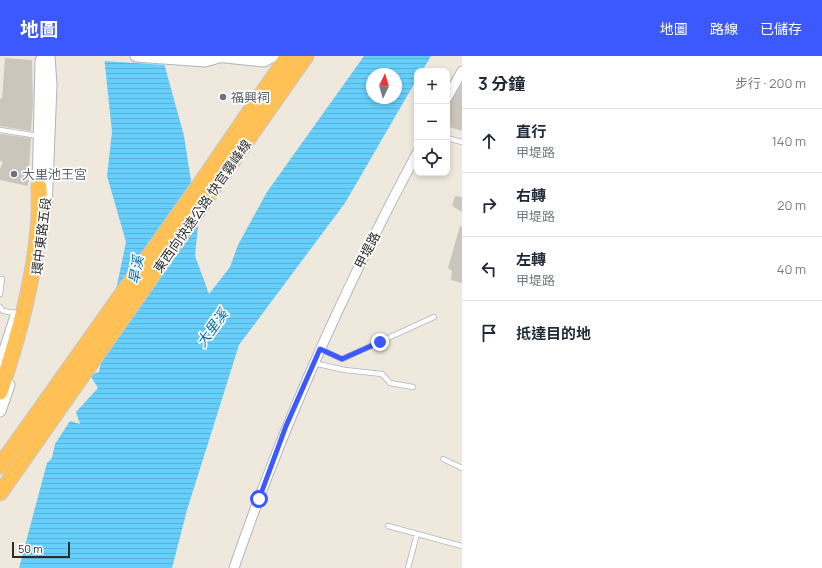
<!DOCTYPE html>
<html lang="zh-TW">
<meta charset="utf-8">
<style>
body{margin:0;font-family:Manrope,"Noto Sans TC",sans-serif;background:#f2f2f3;color:#1f2937}
.controls{position:absolute;right:12px;top:12px;display:grid;overflow:hidden;border-radius:8px;box-shadow:0 2px 6px #0003}
.controls button{width:36px;height:36px;display:grid;place-items:center;padding:0;border:0;border-bottom:1px solid #e0e1e3;background:#fff;color:#1f2937;font:20px sans-serif}
.compass{position:absolute;left:366px;top:12px;width:36px;height:36px;border-radius:50%;background:#fff;box-shadow:0 2px 6px #0003;rotate:5deg}
.scale{position:absolute;left:12px;bottom:10px;width:58px;box-sizing:border-box;padding-left:4px;border:2px solid #2c2c2c;border-top:0;font-size:11px;line-height:14px;white-space:nowrap;color:#2c2c2c;-webkit-text-stroke:3px #fff;paint-order:stroke}
.stop{position:absolute;width:12px;height:12px;margin:-9px;border:3px solid #3b59ff;border-radius:50%;background:#fff}
.stop.end{background:#3b59ff;border-color:#fff;box-shadow:0 1px 4px #0008}
.list{margin:0;padding:0;list-style:none}
h2{display:flex;justify-content:space-between;align-items:center;height:52px;margin:0;padding:0 16px;font-size:17px}
h2 small{font-size:13px;font-weight:400;color:#747a83}
.list li{display:grid;grid-template-columns:26px 1fr auto;gap:12px;align-items:center;box-sizing:border-box;height:64px;padding:0 16px;border-top:1px solid #e0e1e3}
.list b{display:block;font-size:15px;white-space:nowrap}
.list p{margin:0;font-size:13px;white-space:nowrap;color:#747a83}
.list em{font-size:13px;font-style:normal;color:#747a83}
.icon{flex:none;width:22px;height:22px;fill:none;stroke:currentColor;stroke-width:2;stroke-linecap:round;stroke-linejoin:round}
.map{position:relative;flex:none;width:462px;height:512px;overflow:hidden}
header{display:flex;align-items:center;gap:24px;box-sizing:border-box;height:56px;padding:0 20px;background:#3b59ff;color:#fff}
header strong{font-size:19px}
nav{display:flex;gap:22px;margin-inline-start:auto;font-size:14px}
main{display:flex}
aside{flex:1;background:#fff}
.map>svg:first-child{display:block}
.water{fill:url(#water-rules);fill-rule:evenodd}
.pier{fill:#efe8dd}
.building{fill:#cac6bc}
.lines{fill:none;stroke-linecap:round;stroke-linejoin:round}
.service-casing{stroke:#b1b3c1;stroke-width:6}
.minor-casing{stroke:#b1b3c1;stroke-width:11}
.tertiary-casing{stroke:#b1b3c1;stroke-width:13}
.trunk-casing{stroke:#c8c8c8;stroke-width:17}
.service{stroke:#fff;stroke-width:4.5}
.minor{stroke:#fff;stroke-width:9}
.tertiary{stroke:#fff;stroke-width:11}
.trunk{stroke:#ffc156;stroke-width:15}
.route{stroke:#3b59ff;stroke-width:5}
.worship-dot{fill:#6b7280;stroke:#fff;stroke-width:1.5}
.labels{text-anchor:middle;stroke-width:3.5;stroke-linejoin:round;paint-order:stroke}
.worship-label{font-size:13px;fill:#5b616d;stroke:#fff;text-anchor:start}
.street-label{font-size:13px;fill:#2c2c2c;stroke:#fff}
.water-label{font-size:14px;font-style:italic;fill:#006cad;stroke:#fff}
</style>
<header>
<strong>地圖</strong>
<nav><a>地圖</a><a>路線</a><a>已儲存</a></nav>
</header>
<main>
<div class="map">
<svg width="462" height="512" viewBox="0 0 462 512">
<defs>
<pattern id="water-rules" width="6" height="5" patternUnits="userSpaceOnUse"><rect width="6" height="5" fill="#67cffb"/><path d="M0 2.5h6" fill="none" stroke="#5ab2d7"/></pattern>
</defs>
<rect width="100%" height="100%" fill="#efe8dd"/>
<path class="water" d="M 104,0 L 162,0 L 184,80 L 198,170 L 195,200 L 209,238 L 230,211 L 238,189 L 267,136 L 364,0 L 431,0 L 422,15 L 417,15 L 417,23 L 345,147 L 239,289 L 187,454 L 172,512 L 19,512 L 47,407 L 52,402 L 55,388 L 70,365 L 80,368 L 76,356 L 98,332 L 90,319 L 99,316 L 126,186 L 107,120 L 112,76 ZM 372,18 L 396,18 L 396,42 L 372,42 Z"/>
<path class="pier" d="M 102,0 L 164,0 L 165,9 L 103,5 Z"/>
<path class="building" d="M 5,2 L 32,4 L 33,47 L 31,75 L 0,70 L 0,42 L 2,43 Z
M 462,27 L 462,75 L 447,70 L 447,51 Z
M 0,78 L 31,82 L 28,130 L 0,124 L 0,113 L 3,106 L 0,105 Z
M 455,140 L 462,141 L 462,156 L 452,150 Z
M 460,170 L 462,170 L 462,227 L 451,224 L 452,215 L 448,212 Z"/>
<g class="lines">
<defs>
<path id="service" d="M 0,74 L 39,80
M 447,82 L 462,86
M 0,223 L 2,223 L 0,238
M 0,251 L 3,255 L 16,257
M 320,293 L 342,303 L 434,261
M 313,307 L 345,314 L 382,318 L 390,327 L 413,331
M 443,403 L 462,412
M 388,470 L 462,490
M 408,512 L 417,478"/>
<path id="minor" d="M 447,42 L 462,15
M 234,512 C 284,366 344,233 417,97"/>
<path id="tertiary" d="M 136,0 L 205,5 L 219,1
M 216,0 L 264,5 L 273,0
M 38,138 L 41,5 L 44,0
M 46,152 L 51,29 L 49,0
M 0,309 L 16,260
M 0,355 L 9,329"/>
<path id="trunk" d="M 0,336 C 21,274 42,196 39,131
M 0,410 L 205,121 L 288,0
M 0,437 L 306,0"/>
</defs>
<use href="#service" class="service-casing"/>
<use href="#minor" class="minor-casing"/>
<use href="#tertiary" class="tertiary-casing"/>
<use href="#trunk" class="trunk-casing"/>
<use href="#service" class="service"/>
<use href="#minor" class="minor"/>
<use href="#tertiary" class="tertiary"/>
<use href="#trunk" class="trunk"/>
</g>
<g class="lines">
<path class="route" d="M 259,443 L 286,370 L 320,293 L 342,303 L 380,286"/>
</g>
<g class="worship-dot">
<circle cx="223" cy="41" r="4"/>
<circle cx="14" cy="118" r="4"/>
</g>
<g class="labels">
<g class="worship-label">
<text x="231" y="46">福興祠</text>
<text x="22" y="123">大里池王宮</text>
</g>
<g class="street-label">
<text transform="translate(202 150) rotate(-55)" y="5">東西向快速公路 快官霧峰線</text>
<text transform="translate(41 180) rotate(-83)" y="5">環中東路五段</text>
<text transform="translate(367 194) rotate(-63)" y="5">甲堤路</text>
</g>
<g class="water-label">
<text transform="translate(136 214) rotate(-80)" y="5">旱溪</text>
<text transform="translate(212 272) rotate(-54)" y="5">大里溪</text>
</g>
</g>
</svg>
<div class="controls">
<button>+</button>
<button>−</button>
<button><svg class="icon" aria-label="locate" viewBox="0 0 24 24"><circle cx="12" cy="12" r="6"/><path d="M12 2v4M12 18v4M2 12h4M18 12h4"/></svg></button>
</div>
<svg class="compass" viewBox="-18 -18 36 36"><path d="M0-13l5 13h-10z" fill="#e53935"/><path d="M0 13l5-13h-10z" fill="#747a83"/></svg>
<div class="scale">50 m</div>
<div class="stop" style="left:259px;top:443px"></div>
<div class="stop end" style="left:380px;top:286px"></div>
</div>
<aside>
<h2>3 分鐘<small>步行 · 200 m</small></h2>
<ul class="list">
<li><svg class="icon" aria-label="ahead" viewBox="0 0 24 24"><path d="M12 20V5M6 11l6-6 6 6"/></svg><div><b>直行</b><p>甲堤路</p></div><em>140 m</em></li>
<li><svg class="icon" aria-label="right" viewBox="0 0 24 24"><path d="M7 20v-9h11M14 6l5 5-5 5"/></svg><div><b>右轉</b><p>甲堤路</p></div><em>20 m</em></li>
<li><svg class="icon" aria-label="left" viewBox="0 0 24 24"><path d="M17 20v-9H6M10 6l-5 5 5 5"/></svg><div><b>左轉</b><p>甲堤路</p></div><em>40 m</em></li>
<li><svg class="icon" aria-label="arrive" viewBox="0 0 24 24"><path d="M6 21V4h12l-3 4 3 4H6"/></svg><div><b>抵達目的地</b></div></li>
</ul>
</aside>
</main>
